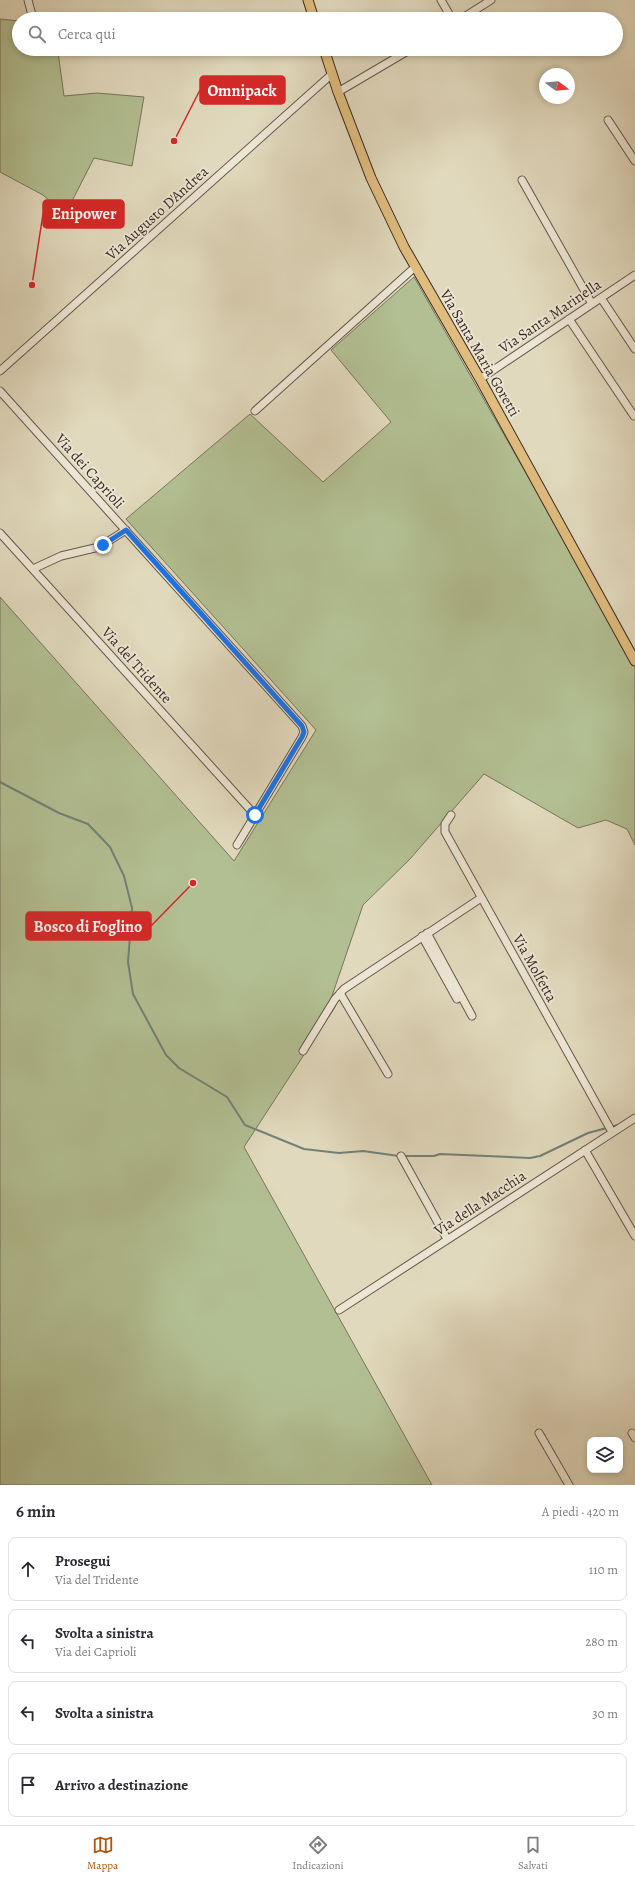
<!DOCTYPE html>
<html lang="it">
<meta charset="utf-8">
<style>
body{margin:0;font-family:Alegreya,serif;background:#f2f2f3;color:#2b2b33}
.controls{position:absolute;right:12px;bottom:12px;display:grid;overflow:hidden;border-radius:8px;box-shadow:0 2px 6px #0003}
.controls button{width:36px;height:36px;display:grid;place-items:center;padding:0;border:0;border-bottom:1px solid #e1e1e2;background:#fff;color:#2b2b33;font:20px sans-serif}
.compass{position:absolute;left:539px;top:68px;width:36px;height:36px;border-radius:50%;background:#fff;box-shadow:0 2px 6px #0003;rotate:106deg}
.stop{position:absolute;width:12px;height:12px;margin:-9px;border:3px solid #1a73e8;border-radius:50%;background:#fff}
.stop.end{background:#1a73e8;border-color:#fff;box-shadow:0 1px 4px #0008}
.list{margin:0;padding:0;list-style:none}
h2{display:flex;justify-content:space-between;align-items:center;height:52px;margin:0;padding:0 16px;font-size:17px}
h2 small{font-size:13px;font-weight:400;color:#7c7c81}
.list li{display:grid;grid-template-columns:26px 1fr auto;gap:12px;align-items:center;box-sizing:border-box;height:64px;margin:0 8px 8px;padding:0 8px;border:1px solid #e1e1e2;border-radius:8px}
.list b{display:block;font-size:15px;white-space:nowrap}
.list p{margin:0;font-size:13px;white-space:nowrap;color:#7c7c81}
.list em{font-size:13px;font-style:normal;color:#7c7c81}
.icon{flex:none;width:22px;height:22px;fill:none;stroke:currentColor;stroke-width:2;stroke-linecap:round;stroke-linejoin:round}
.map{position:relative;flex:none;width:635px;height:1485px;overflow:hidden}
.search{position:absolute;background:#fff;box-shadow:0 2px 6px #0003;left:12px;right:12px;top:12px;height:44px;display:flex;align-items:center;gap:10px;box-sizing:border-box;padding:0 14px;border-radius:22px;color:#7c7c81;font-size:15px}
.sheet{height:340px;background:#fff}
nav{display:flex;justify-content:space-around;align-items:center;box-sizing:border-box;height:56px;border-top:1px solid #e1e1e2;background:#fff;font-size:11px;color:#7c7c81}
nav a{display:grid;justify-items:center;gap:2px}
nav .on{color:#b45309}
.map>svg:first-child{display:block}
.green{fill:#b2bf92;stroke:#78755c}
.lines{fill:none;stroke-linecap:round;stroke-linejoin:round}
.stream{stroke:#718178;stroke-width:2}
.minor-casing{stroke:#66564b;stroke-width:9}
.major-casing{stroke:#3d2b25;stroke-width:11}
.minor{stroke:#ece6d4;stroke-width:7}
.major{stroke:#e0bc7e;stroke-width:9}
.route{stroke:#1a73e8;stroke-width:5}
.labels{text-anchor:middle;stroke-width:3.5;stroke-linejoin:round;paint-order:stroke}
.street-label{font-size:15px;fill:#3d2b25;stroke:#ece6d4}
.leader{fill:none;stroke:#d62828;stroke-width:1.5}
.callout-dot{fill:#d62828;stroke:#ece6d4;stroke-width:1.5}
.callout{fill:#d62828;stroke:#d62828;stroke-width:1.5}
.callout-label{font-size:16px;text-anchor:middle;font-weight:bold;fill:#fff}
</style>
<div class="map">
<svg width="635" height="1485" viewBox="0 0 635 1485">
<rect width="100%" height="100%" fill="#e1d9bd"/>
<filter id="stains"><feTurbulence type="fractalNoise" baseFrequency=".005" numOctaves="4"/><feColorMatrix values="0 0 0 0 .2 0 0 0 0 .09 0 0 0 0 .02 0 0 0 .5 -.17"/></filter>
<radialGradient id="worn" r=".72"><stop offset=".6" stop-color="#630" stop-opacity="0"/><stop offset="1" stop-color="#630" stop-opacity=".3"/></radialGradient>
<path class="green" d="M 0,19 L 19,21 L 19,49 L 55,49 L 58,52 L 64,96 L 97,93 L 144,97 L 132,166 L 94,158 L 71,203 L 58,208 L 43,195 L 0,172 Z
M 414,277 L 635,664 L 635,845 L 627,829 L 606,820 L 578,828 L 484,774 L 410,859 L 363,905 L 332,996 L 335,1007 L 244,1147 L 432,1485 L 0,1485 L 0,597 L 234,861 L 316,730 L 126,519 L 250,414 L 323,482 L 391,422 L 331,350 Z"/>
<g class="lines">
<path class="stream" d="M 0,782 L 59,813 L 88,824 L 110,847 L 124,876 L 132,908 L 128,962 L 133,994 L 166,1055 L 179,1068 L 227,1097 L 245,1125 L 304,1149 L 339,1153 L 363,1151 L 399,1156
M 403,1156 L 434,1156 L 440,1154 L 530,1158 L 540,1156 L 588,1133 L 618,1125"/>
<defs>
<path id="minor" d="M 28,0 L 33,19
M 441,0 L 452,19
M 461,19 L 491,0
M 338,92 L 411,49
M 608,120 L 635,161
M 522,180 L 592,304
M 601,298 L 635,349
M 569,319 L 634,416
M 0,371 L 332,74
M 480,379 L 635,275
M 0,391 L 302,726 L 304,732 L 302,737 L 237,845
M 255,411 L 415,267
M 0,533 L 255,815
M 33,569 L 61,556 L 99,547 L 126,530
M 451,815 L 445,824 L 445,832 L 612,1132
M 427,933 L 472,1016
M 422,936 L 457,999
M 340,993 L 388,1074
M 303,1051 L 335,999 L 344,989 L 481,898
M 585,1150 L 635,1236
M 401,1156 L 447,1239
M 339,1310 L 635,1118
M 539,1433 L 569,1485
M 632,1433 L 635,1438"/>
<path id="major" d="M 308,0 L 314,19
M 324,49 L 338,92 L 371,178 L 404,247 L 480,379 L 635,661"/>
</defs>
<use href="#minor" class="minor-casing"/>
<use href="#major" class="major-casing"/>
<use href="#minor" class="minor"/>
<use href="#major" class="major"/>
</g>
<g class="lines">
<path class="route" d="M 103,545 L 126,530 L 302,726 L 304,732 L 302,737 L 255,815"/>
</g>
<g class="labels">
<g class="street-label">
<text transform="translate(157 213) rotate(-42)" y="5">Via Augusto D'Andrea</text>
<text transform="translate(550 316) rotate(-34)" y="5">Via Santa Marinella</text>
<text transform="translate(480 353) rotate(60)" y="5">Via Santa Maria Goretti</text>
<text transform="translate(90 471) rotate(48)" y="5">Via dei Caprioli</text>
<text transform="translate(137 665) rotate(48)" y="5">Via del Tridente</text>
<text transform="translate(535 968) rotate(61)" y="5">Via Molfetta</text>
<text transform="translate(480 1203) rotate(-33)" y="5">Via della Macchia</text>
</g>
</g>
<path class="leader" d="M174 141L200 90M32 285L43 214M193 883L151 926"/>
<g class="callout-dot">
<circle cx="174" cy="141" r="4"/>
<circle cx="32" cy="285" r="4"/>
<circle cx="193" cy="883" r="4"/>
</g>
<g class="callout">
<rect x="200" y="76" width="85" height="28" rx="4"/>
<rect x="43" y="200" width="81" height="28" rx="4"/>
<rect x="26" y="912" width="125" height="28" rx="4"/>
</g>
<g class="callout-label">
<text x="242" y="96">Omnipack</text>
<text x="84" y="219">Enipower</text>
<text x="88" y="932">Bosco di Foglino</text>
</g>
<rect width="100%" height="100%" filter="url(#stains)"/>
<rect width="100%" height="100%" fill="url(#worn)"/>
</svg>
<div class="controls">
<button><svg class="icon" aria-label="layers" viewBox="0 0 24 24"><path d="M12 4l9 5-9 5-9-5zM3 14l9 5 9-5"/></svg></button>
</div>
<svg class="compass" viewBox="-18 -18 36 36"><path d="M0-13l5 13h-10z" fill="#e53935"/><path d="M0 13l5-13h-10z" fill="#7c7c81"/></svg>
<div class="stop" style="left:255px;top:815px"></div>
<div class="stop end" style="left:103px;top:545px"></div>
<div class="search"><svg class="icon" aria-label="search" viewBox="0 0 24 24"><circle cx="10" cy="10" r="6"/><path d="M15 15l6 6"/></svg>Cerca qui</div>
</div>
<section class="sheet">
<h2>6 min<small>A piedi · 420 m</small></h2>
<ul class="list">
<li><svg class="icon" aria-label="ahead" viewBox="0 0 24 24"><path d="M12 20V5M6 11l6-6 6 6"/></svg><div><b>Prosegui</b><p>Via del Tridente</p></div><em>110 m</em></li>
<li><svg class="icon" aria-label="left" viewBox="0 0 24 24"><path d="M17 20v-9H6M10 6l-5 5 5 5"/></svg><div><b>Svolta a sinistra</b><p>Via dei Caprioli</p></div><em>280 m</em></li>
<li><svg class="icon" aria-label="left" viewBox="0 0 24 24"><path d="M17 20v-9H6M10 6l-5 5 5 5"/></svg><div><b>Svolta a sinistra</b></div><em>30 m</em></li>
<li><svg class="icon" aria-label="arrive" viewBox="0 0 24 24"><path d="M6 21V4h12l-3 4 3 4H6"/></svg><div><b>Arrivo a destinazione</b></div></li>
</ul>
</section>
<nav>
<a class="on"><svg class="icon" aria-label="map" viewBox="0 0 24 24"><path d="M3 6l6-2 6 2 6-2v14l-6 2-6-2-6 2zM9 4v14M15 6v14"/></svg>Mappa</a>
<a><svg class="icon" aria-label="directions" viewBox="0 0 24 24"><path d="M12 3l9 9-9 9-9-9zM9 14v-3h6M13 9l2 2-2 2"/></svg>Indicazioni</a>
<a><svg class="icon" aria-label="saved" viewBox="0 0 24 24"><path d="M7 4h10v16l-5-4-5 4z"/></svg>Salvati</a>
</nav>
